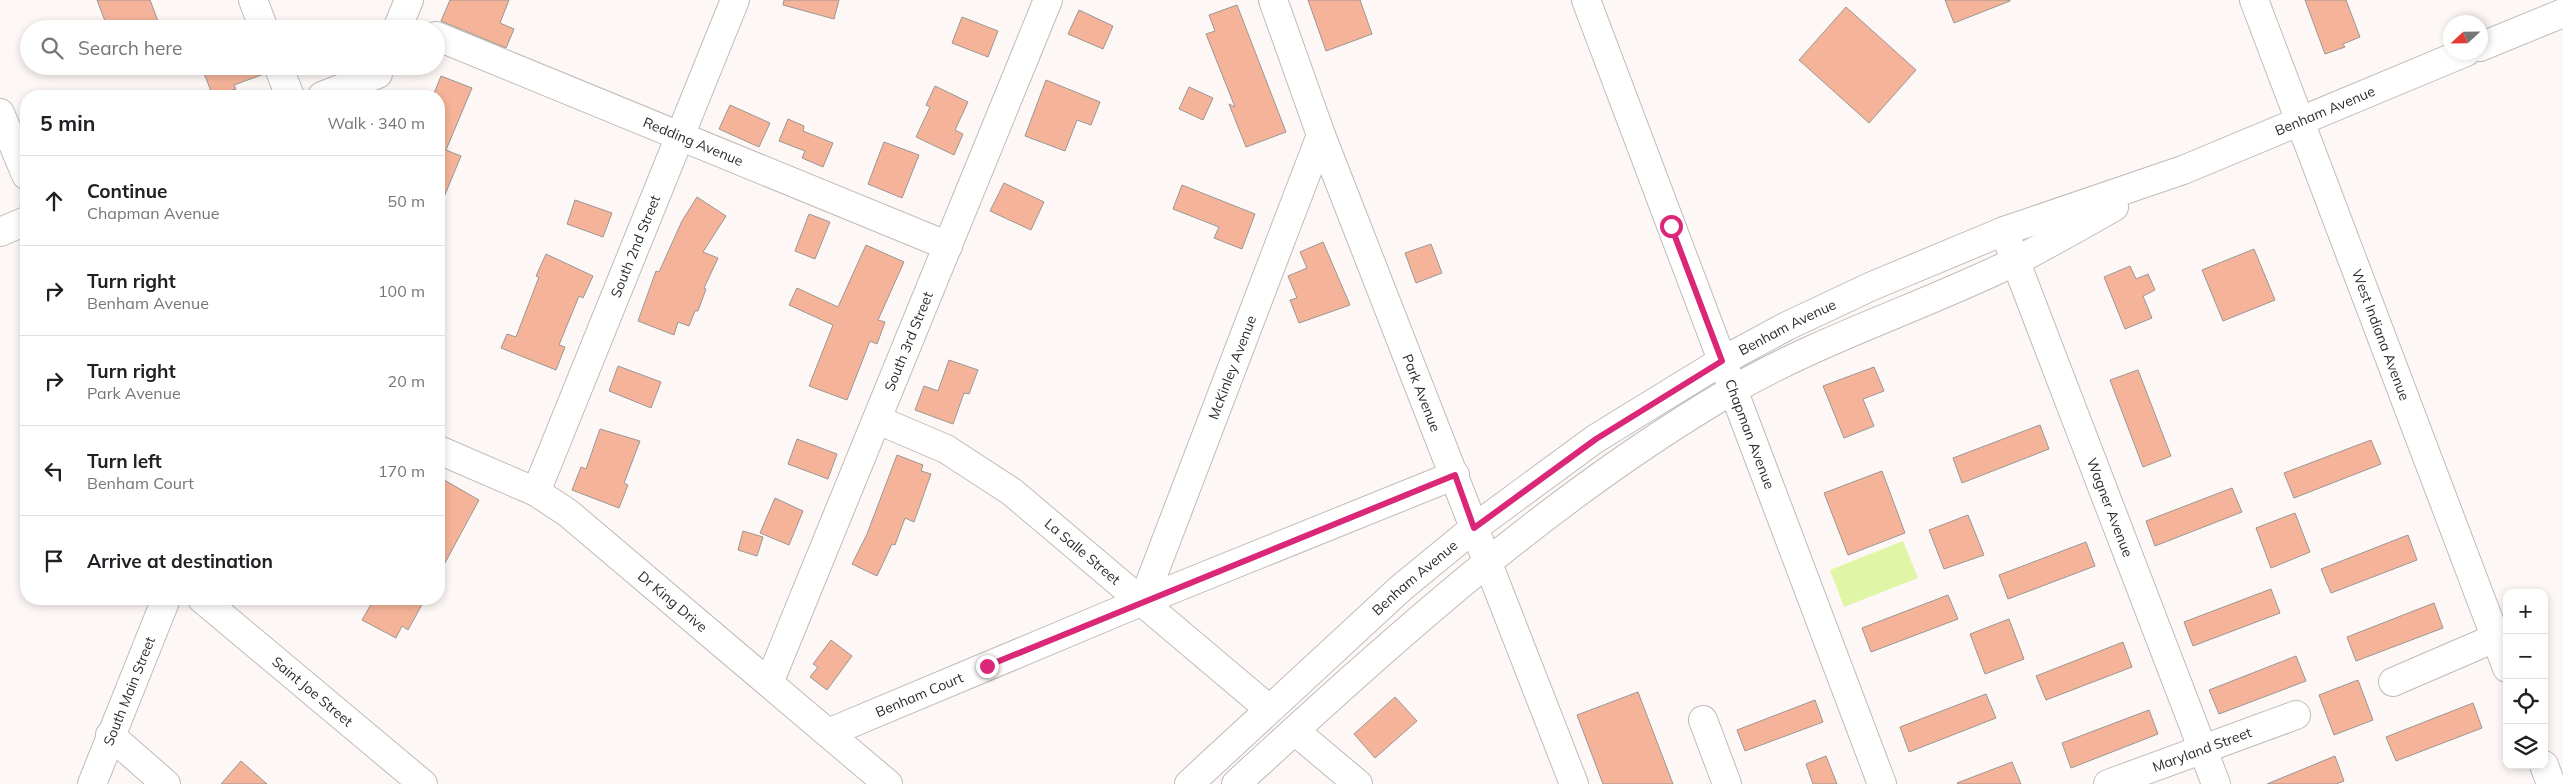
<!DOCTYPE html>
<meta charset="utf-8">
<style>
body{margin:0;font-family:Mulish,sans-serif;background:#f2f2f2;color:#202124}
.controls{position:absolute;right:15px;bottom:15px;display:grid;overflow:hidden;border-radius:10px;box-shadow:0 2px 8px #0003}
.controls button{width:45px;height:45px;display:grid;place-items:center;padding:0;border:0;border-bottom:1px solid #e0e0e0;background:#fff;color:#202124;font:25px sans-serif}
.compass{position:absolute;left:2443px;top:15px;width:45px;height:45px;border-radius:50%;background:#fff;box-shadow:0 2px 8px #0003;rotate:248deg}
.stop{position:absolute;width:15px;height:15px;margin:-11px;border:4px solid #db2777;border-radius:50%;background:#fff}
.stop.end{background:#db2777;border-color:#fff;box-shadow:0 1px 5px #0008}
.list{margin:0;padding:0;list-style:none}
h2{display:flex;justify-content:space-between;align-items:center;height:65px;margin:0;padding:0 20px;font-size:21px}
h2 small{font-size:16px;font-weight:400;color:#757577}
.list li{display:grid;grid-template-columns:32px 1fr auto;gap:15px;align-items:center;box-sizing:border-box;height:90px;padding:0 20px;border-top:1px solid #e0e0e0}
.list b{display:block;font-size:19px;white-space:nowrap}
.list p{margin:0;font-size:16px;white-space:nowrap;color:#757577}
.list em{font-size:16px;font-style:normal;color:#757577}
.icon{flex:none;width:28px;height:28px;fill:none;stroke:currentColor;stroke-width:2;stroke-linecap:round;stroke-linejoin:round}
.map{position:relative;flex:none;width:2563px;height:784px;overflow:hidden}
.search{position:absolute;background:#fff;box-shadow:0 2px 8px #0003;left:20px;top:20px;width:425px;height:55px;display:flex;align-items:center;gap:12px;box-sizing:border-box;padding:0 18px;border-radius:28px;color:#757577;font-size:19px}
.panel{position:absolute;background:#fff;box-shadow:0 2px 8px #0003;left:20px;top:90px;width:425px;height:515px;border-radius:20px}
.map>svg:first-child{display:block}
.green{fill:#e1f5a7}
.building{fill:#f5b499;stroke:#9b9694}
.lines{fill:none;stroke-linecap:round;stroke-linejoin:round}
.minor-casing{stroke:#c0bbb8;stroke-width:30}
.major-casing{stroke:#c0bbb8;stroke-width:30}
.minor{stroke:#fff;stroke-width:28}
.major{stroke:#fff;stroke-width:28}
.route{stroke:#db2777;stroke-width:6}
.labels{text-anchor:middle;stroke-width:4.5;stroke-linejoin:round;paint-order:stroke}
.street-label{font-size:14px;fill:#2d2c2b;stroke:#fff}
</style>
<div class="map">
<svg width="2563" height="784" viewBox="0 0 2563 784">
<rect width="100%" height="100%" fill="#fdf8f5"/>
<path class="green" d="M 1903,541 L 1918,578 L 1844,607 L 1830,570 Z"/>
<path class="building" d="M 97,0 L 150,0 L 161,29 L 108,29 Z
M 450,0 L 509,0 L 500,23 L 514,29 L 506,48 L 441,21 Z
M 784,0 L 839,0 L 834,19 L 783,5 Z
M 1308,0 L 1360,0 L 1372,34 L 1326,51 Z
M 1945,0 L 2010,0 L 2010,1 L 1954,23 Z
M 2305,0 L 2346,0 L 2360,37 L 2343,44 L 2345,47 L 2325,54 Z
M 1237,5 L 1286,132 L 1246,147 L 1229,104 L 1235,107 L 1206,34 L 1215,31 L 1209,15 Z
M 1846,7 L 1916,70 L 1869,123 L 1799,60 Z
M 1079,10 L 1113,26 L 1103,49 L 1068,34 Z
M 962,17 L 998,31 L 988,57 L 952,43 Z
M 201,66 L 263,66 L 264,74 L 234,85 L 236,89 L 213,96 Z
M 441,76 L 472,88 L 446,150 L 461,156 L 439,209 L 439,96 L 433,96 Z
M 1046,80 L 1100,102 L 1091,125 L 1077,120 L 1065,151 L 1025,136 Z
M 935,86 L 968,102 L 955,130 L 963,134 L 954,155 L 916,137 L 930,107 L 926,105 Z
M 1189,87 L 1213,98 L 1203,120 L 1179,109 Z
M 730,105 L 770,123 L 759,147 L 719,129 Z
M 788,119 L 804,126 L 803,131 L 833,143 L 823,167 L 802,158 L 805,151 L 779,141 Z
M 884,142 L 919,155 L 902,198 L 868,184 Z
M 1004,183 L 1044,202 L 1031,230 L 990,211 Z
M 1182,185 L 1255,214 L 1242,249 L 1214,238 L 1219,227 L 1173,209 Z
M 697,197 L 726,216 L 703,252 L 718,258 L 704,288 L 706,289 L 698,311 L 695,311 L 689,326 L 678,322 L 674,335 L 638,321 L 656,271 L 659,272 L 682,221 Z
M 575,200 L 612,213 L 603,237 L 567,224 Z
M 809,214 L 830,222 L 815,259 L 795,251 Z
M 1323,242 L 1350,305 L 1299,323 L 1290,300 L 1297,298 L 1288,276 L 1307,268 L 1300,252 Z
M 1431,244 L 1442,273 L 1416,283 L 1405,253 Z
M 866,245 L 904,262 L 878,320 L 885,322 L 877,344 L 870,341 L 847,400 L 809,386 L 833,325 L 789,305 L 797,288 L 838,307 Z
M 2254,249 L 2275,300 L 2223,321 L 2202,270 Z
M 546,254 L 593,276 L 583,298 L 579,296 L 559,345 L 565,347 L 556,370 L 501,348 L 507,334 L 516,337 L 539,277 L 536,276 Z
M 2130,266 L 2136,279 L 2148,274 L 2155,290 L 2143,296 L 2152,318 L 2125,329 L 2104,277 Z
M 949,360 L 978,370 L 969,394 L 964,393 L 953,424 L 915,410 L 924,386 L 938,391 Z
M 618,366 L 661,382 L 651,408 L 609,391 Z
M 1874,367 L 1884,391 L 1863,399 L 1874,426 L 1844,438 L 1823,386 Z
M 2138,370 L 2171,456 L 2143,467 L 2110,380 Z
M 2040,425 L 2049,449 L 1962,483 L 1953,458 Z
M 600,429 L 640,441 L 624,483 L 628,485 L 619,508 L 572,490 L 581,467 L 586,469 Z
M 797,439 L 837,454 L 828,479 L 788,464 Z
M 2371,440 L 2381,464 L 2294,498 L 2284,473 Z
M 897,455 L 923,465 L 921,471 L 931,474 L 914,522 L 905,518 L 895,545 L 892,544 L 877,576 L 852,564 L 867,534 Z
M 1882,471 L 1905,533 L 1848,555 L 1824,493 Z
M 439,477 L 479,500 L 439,574 Z
M 2232,488 L 2242,512 L 2155,546 L 2146,521 Z
M 775,498 L 803,511 L 789,545 L 760,533 Z
M 2295,513 L 2310,552 L 2271,568 L 2256,528 Z
M 1968,515 L 1984,555 L 1944,569 L 1929,530 Z
M 743,531 L 763,537 L 757,556 L 738,550 Z
M 2408,535 L 2417,560 L 2331,593 L 2321,569 Z
M 2086,542 L 2095,566 L 2008,599 L 1999,575 Z
M 2271,589 L 2280,613 L 2193,646 L 2184,622 Z
M 1948,595 L 1958,619 L 1871,652 L 1862,628 Z
M 374,599 L 425,599 L 408,630 L 402,626 L 396,638 L 362,620 Z
M 2434,603 L 2443,628 L 2356,661 L 2347,637 Z
M 2009,619 L 2024,659 L 1985,674 L 1970,634 Z
M 831,640 L 852,656 L 827,690 L 810,677 L 818,667 L 813,664 Z
M 2123,642 L 2132,667 L 2046,700 L 2036,676 Z
M 2296,656 L 2306,681 L 2219,714 L 2209,690 Z
M 2358,680 L 2373,720 L 2334,735 L 2319,695 Z
M 1638,692 L 1673,784 L 1603,784 L 1577,715 Z
M 1986,694 L 1996,718 L 1909,752 L 1900,727 Z
M 1395,697 L 1417,721 L 1375,758 L 1354,734 Z
M 1815,700 L 1823,722 L 1745,751 L 1737,730 Z
M 2473,703 L 2482,728 L 2396,761 L 2386,737 Z
M 2149,710 L 2158,734 L 2071,768 L 2062,743 Z
M 1826,756 L 1837,784 L 1813,784 L 1806,764 Z
M 2335,756 L 2344,781 L 2336,784 L 2267,784 Z
M 241,761 L 267,784 L 221,784 Z
M 2012,762 L 2021,784 L 1958,784 L 1957,783 Z"/>
<g class="lines">
<defs>
<g id="minor">
<path d="M 253,0 L 264,29"/>
<path id="s1" d="M 1273,0 L 1321,135 L 1574,784"/>
<path id="s2" d="M 1586,0 L 1882,784"/>
<path id="s3" d="M 2254,0 L 2507,668"/>
<path d="M 397,29 L 409,0"/>
<path id="s4" d="M 436,36 L 948,246"/>
<path d="M 278,66 L 290,96"/>
<path d="M 322,96 L 378,74"/>
<path d="M 0,113 L 26,175"/>
<path id="s5" d="M 2004,231 L 2216,784"/>
<path d="M 0,232 L 26,221"/>
<path id="s6" d="M 878,420 L 946,449 L 1012,492 L 1269,709"/>
<path id="s7" d="M 439,450 L 536,492 L 568,513 L 888,784"/>
<path id="s8" d="M 536,492 L 735,0"/>
<path id="s9" d="M 202,599 L 423,784"/>
<path id="s10" d="M 1143,601 L 1321,135"/>
<path d="M 2393,682 L 2495,638"/>
<path id="s11" d="M 769,683 L 1048,0"/>
<path d="M 1703,720 L 1727,784"/>
<path d="M 1295,731 L 1358,784"/>
<path id="s12" d="M 828,733 L 1143,601 L 1455,475"/>
<path d="M 110,735 L 166,784"/>
<path d="M 2544,765 L 2551,784"/>
<path id="s13" d="M 92,784 L 166,599"/>
<path id="s14" d="M 2108,784 L 2296,715"/>
</g>
<g id="major">
<path d="M 2480,47 L 2563,13"/>
<path id="s15" d="M 1189,784 L 1401,588 L 1474,528 L 1595,439 L 1722,361 L 1787,326 L 1872,286 L 2004,231 L 2183,170 L 2466,52"/>
<path d="M 1236,784 C 1392,641 1548,498 1731,391 C 1822,338 1923,307 2016,261 C 2049,244 2082,225 2114,207"/>
</g>
</defs>
<use href="#minor" class="minor-casing"/>
<use href="#major" class="major-casing"/>
<use href="#minor" class="minor"/>
<use href="#major" class="major"/>
</g>
<g class="lines">
<path class="route" d="M 987,666 L 1455,475 L 1474,528 L 1596,439 L 1722,361 L 1671,226"/>
</g>
<g class="labels">
<g class="street-label">
<text dy="5" stroke="none"><textPath href="#s15" startOffset="1336">Benham Avenue</textPath></text>
<text dy="5" stroke="none"><textPath href="#s4" startOffset="278">Redding Avenue</textPath></text>
<text dy="5" stroke="none"><textPath href="#s8" startOffset="265">South 2nd Street</textPath></text>
<text dy="5" stroke="none"><textPath href="#s15" startOffset="756">Benham Avenue</textPath></text>
<text dy="5" stroke="none"><textPath href="#s3" startOffset="358">West Indiana Avenue</textPath></text>
<text dy="5" stroke="none"><textPath href="#s11" startOffset="369">South 3rd Street</textPath></text>
<text dy="5" stroke="none"><textPath href="#s10" startOffset="250">McKinley Avenue</textPath></text>
<text dy="5" stroke="none"><textPath href="#s1" startOffset="420">Park Avenue</textPath></text>
<text dy="5" stroke="none"><textPath href="#s2" startOffset="464">Chapman Avenue</textPath></text>
<text dy="5" stroke="none"><textPath href="#s5" startOffset="296">Wagner Avenue</textPath></text>
<text dy="5" stroke="none"><textPath href="#s6" startOffset="245">La Salle Street</textPath></text>
<text dy="5" stroke="none"><textPath href="#s15" startOffset="306">Benham Avenue</textPath></text>
<text dy="5" stroke="none"><textPath href="#s7" startOffset="281">Dr King Drive</textPath></text>
<text dy="5" stroke="none"><textPath href="#s13" startOffset="100">South Main Street</textPath></text>
<text dy="5" stroke="none"><textPath href="#s9" startOffset="144">Saint Joe Street</textPath></text>
<text dy="5" stroke="none"><textPath href="#s12" startOffset="99">Benham Court</textPath></text>
<text dy="5" stroke="none"><textPath href="#s14" startOffset="100">Maryland Street</textPath></text>
</g>
</g>
</svg>
<div class="controls">
<button>+</button>
<button>−</button>
<button><svg class="icon" aria-label="locate" viewBox="0 0 24 24"><circle cx="12" cy="12" r="6"/><path d="M12 2v4M12 18v4M2 12h4M18 12h4"/></svg></button>
<button><svg class="icon" aria-label="layers" viewBox="0 0 24 24"><path d="M12 4l9 5-9 5-9-5zM3 14l9 5 9-5"/></svg></button>
</div>
<svg class="compass" viewBox="-18 -18 36 36"><path d="M0-13l5 13h-10z" fill="#e53935"/><path d="M0 13l5-13h-10z" fill="#757577"/></svg>
<div class="stop" style="left:1671px;top:226px"></div>
<div class="stop end" style="left:987px;top:666px"></div>
<div class="search"><svg class="icon" aria-label="search" viewBox="0 0 24 24"><circle cx="10" cy="10" r="6"/><path d="M15 15l6 6"/></svg>Search here</div>
<section class="panel">
<h2>5 min<small>Walk · 340 m</small></h2>
<ul class="list">
<li><svg class="icon" aria-label="ahead" viewBox="0 0 24 24"><path d="M12 20V5M6 11l6-6 6 6"/></svg><div><b>Continue</b><p>Chapman Avenue</p></div><em>50 m</em></li>
<li><svg class="icon" aria-label="right" viewBox="0 0 24 24"><path d="M7 20v-9h11M14 6l5 5-5 5"/></svg><div><b>Turn right</b><p>Benham Avenue</p></div><em>100 m</em></li>
<li><svg class="icon" aria-label="right" viewBox="0 0 24 24"><path d="M7 20v-9h11M14 6l5 5-5 5"/></svg><div><b>Turn right</b><p>Park Avenue</p></div><em>20 m</em></li>
<li><svg class="icon" aria-label="left" viewBox="0 0 24 24"><path d="M17 20v-9H6M10 6l-5 5 5 5"/></svg><div><b>Turn left</b><p>Benham Court</p></div><em>170 m</em></li>
<li><svg class="icon" aria-label="arrive" viewBox="0 0 24 24"><path d="M6 21V4h12l-3 4 3 4H6"/></svg><div><b>Arrive at destination</b></div></li>
</ul>
</section>
</div>
